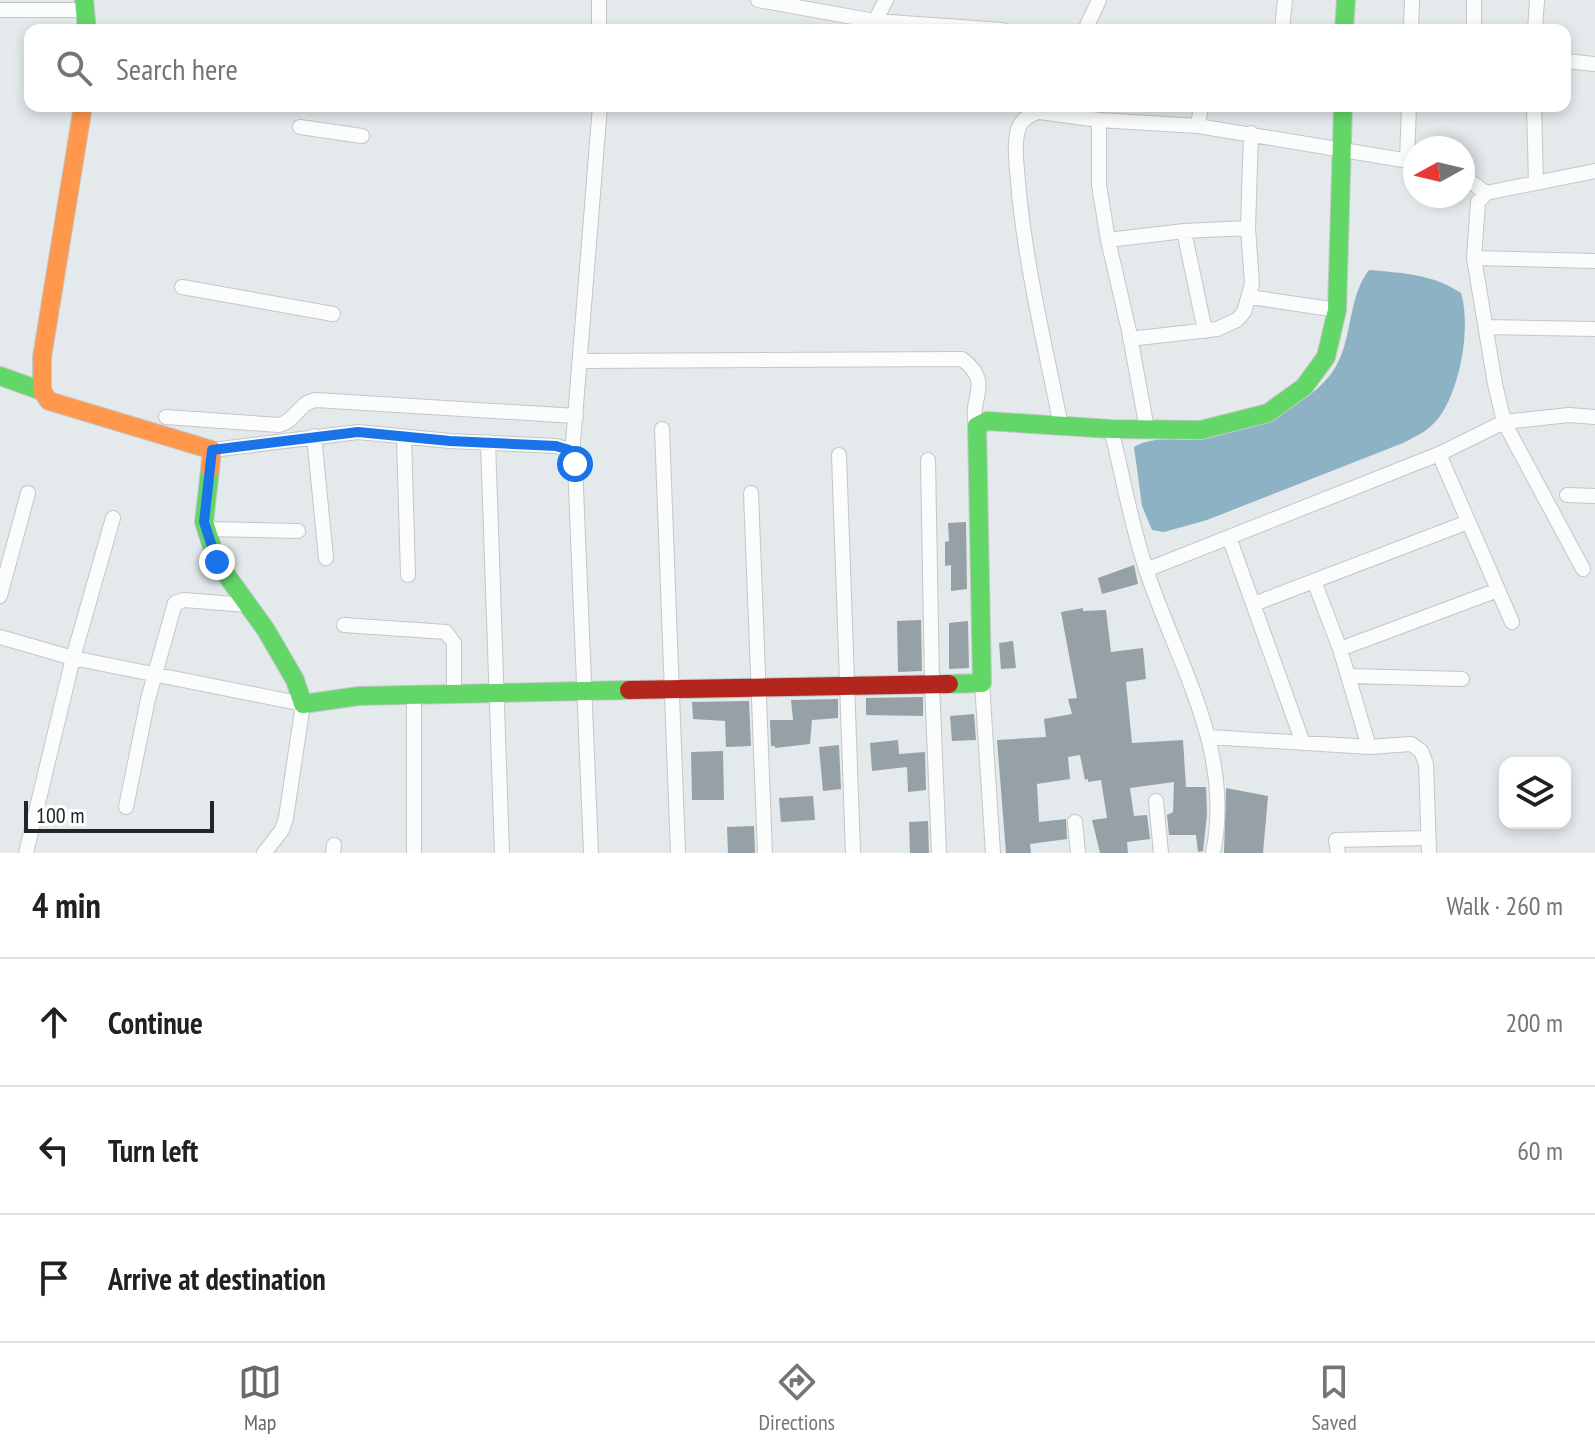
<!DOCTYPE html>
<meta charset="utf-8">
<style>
body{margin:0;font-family:"PT Sans Narrow",sans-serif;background:#f6f6f6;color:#202124}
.controls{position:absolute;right:24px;bottom:24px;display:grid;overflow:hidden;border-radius:16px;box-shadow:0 4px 12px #0003}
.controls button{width:72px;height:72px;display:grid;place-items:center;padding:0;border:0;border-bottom:2px solid #e0e0e0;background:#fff;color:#202124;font:40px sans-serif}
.compass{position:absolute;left:1403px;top:136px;width:72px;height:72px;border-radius:50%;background:#fff;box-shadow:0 4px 12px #0003;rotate:262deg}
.scale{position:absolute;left:24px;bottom:20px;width:190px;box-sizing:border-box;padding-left:8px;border:4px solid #232627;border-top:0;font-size:22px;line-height:28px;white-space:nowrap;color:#232627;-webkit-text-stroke:6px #fff;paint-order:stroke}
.stop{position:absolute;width:24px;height:24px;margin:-18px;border:6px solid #1a73e8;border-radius:50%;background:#fff}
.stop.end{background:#1a73e8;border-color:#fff;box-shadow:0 2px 8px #0008}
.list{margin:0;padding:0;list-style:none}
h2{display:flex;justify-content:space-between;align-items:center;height:104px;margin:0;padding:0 32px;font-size:34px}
h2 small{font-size:26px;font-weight:400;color:#757577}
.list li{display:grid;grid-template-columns:52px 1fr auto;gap:24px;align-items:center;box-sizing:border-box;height:128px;padding:0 32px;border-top:2px solid #e0e0e0}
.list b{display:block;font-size:30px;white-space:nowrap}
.list em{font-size:26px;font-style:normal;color:#757577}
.icon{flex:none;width:44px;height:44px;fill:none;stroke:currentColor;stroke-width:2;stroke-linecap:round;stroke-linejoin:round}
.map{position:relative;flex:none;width:1595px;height:853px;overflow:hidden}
.search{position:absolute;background:#fff;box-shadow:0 4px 12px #0003;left:24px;right:24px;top:24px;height:88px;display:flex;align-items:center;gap:20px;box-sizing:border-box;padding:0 28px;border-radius:16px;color:#757577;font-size:30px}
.sheet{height:488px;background:#fff}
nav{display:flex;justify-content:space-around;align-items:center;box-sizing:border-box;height:112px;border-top:2px solid #e0e0e0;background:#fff;font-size:22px;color:#757577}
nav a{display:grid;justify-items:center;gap:4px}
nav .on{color:#676a6c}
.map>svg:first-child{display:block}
.water{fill:#8cb2c4}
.building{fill:#95a1a6}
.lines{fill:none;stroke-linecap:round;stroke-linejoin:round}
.street-casing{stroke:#c3c7c8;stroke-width:16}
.fast-casing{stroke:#c3c7c8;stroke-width:20}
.slow-casing{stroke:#c3c7c8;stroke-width:20}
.jam-casing{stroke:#c3c7c8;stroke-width:20}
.street{stroke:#fbfcfc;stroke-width:14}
.fast{stroke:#63d668;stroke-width:18}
.slow{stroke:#ff974d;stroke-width:18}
.jam{stroke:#b3261e;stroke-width:18}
.route{stroke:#1a73e8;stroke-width:10}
</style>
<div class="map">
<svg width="1595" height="853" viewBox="0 0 1595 853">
<rect width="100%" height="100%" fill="#e4e9eb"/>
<path class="water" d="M 1369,270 C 1401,273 1433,274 1461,293 C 1472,328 1459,403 1430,427 C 1422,434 1412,438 1403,443 L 1207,520 L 1164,532 L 1152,530 L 1142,506 L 1134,447 C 1156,435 1177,441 1200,440 C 1210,439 1221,434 1230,431 C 1267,419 1306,406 1331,374 C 1354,343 1346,300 1369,270 Z"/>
<path class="building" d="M 966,522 L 967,589 L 951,591 L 951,565 L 945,566 L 945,542 L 949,541 L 948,523 Z
M 1134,565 L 1138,584 L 1102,594 L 1098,578 Z
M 1083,608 L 1083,611 L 1106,610 L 1111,652 L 1143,648 L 1146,679 L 1126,682 L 1132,743 L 1183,740 L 1186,787 L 1206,787 L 1207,815 L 1203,851 L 1198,852 L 1196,835 L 1169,835 L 1167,815 L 1173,812 L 1174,782 L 1130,788 L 1134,816 L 1147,815 L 1150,839 L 1127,842 L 1128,853 L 1100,853 L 1092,820 L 1107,818 L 1101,780 L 1088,782 L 1088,779 L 1085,780 L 1080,755 L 1068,757 L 1070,779 L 1037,784 L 1039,822 L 1066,819 L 1067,839 L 1030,844 L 1031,853 L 1006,853 L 997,740 L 1046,737 L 1044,719 L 1072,714 L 1068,699 L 1077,698 L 1061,612 Z
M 921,620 L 922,671 L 898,672 L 897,621 Z
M 968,621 L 969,668 L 949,669 L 949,623 Z
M 1013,641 L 1016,668 L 1001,669 L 999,643 Z
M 923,697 L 923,716 L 866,715 L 866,698 Z
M 838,699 L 838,718 L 812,720 L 810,744 L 775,748 L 775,746 L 771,746 L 770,720 L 793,720 L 791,700 Z
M 749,701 L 751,746 L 726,747 L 725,721 L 693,719 L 692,702 Z
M 974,714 L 976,740 L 952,741 L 950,716 Z
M 898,740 L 899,754 L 925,752 L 926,790 L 908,792 L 907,767 L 872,771 L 870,743 Z
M 839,745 L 841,789 L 823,791 L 819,747 Z
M 723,751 L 724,800 L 692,800 L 691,752 Z
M 1226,788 L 1268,796 L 1263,853 L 1224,853 Z
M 813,796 L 815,820 L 781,822 L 779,798 Z
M 928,821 L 929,853 L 910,853 L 909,822 Z
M 754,826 L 755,853 L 728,853 L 727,827 Z"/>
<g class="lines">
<defs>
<path id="street" d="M 599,0 L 599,30
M 758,0 L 875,21 L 1003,30
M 0,10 L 85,10
M 875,21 L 886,0
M 1085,30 L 1099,0
M 1282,30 L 1285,0
M 1411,30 L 1412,0
M 1474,30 L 1474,0
M 1535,30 L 1537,0
M 1565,61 L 1595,64
M 1048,106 C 1038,114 1024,114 1019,127 C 1013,143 1017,166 1018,182 C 1025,264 1045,345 1061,426
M 1534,106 L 1536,182
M 1040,112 L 1099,120 L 1198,126 L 1415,162
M 1099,120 L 1099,185 L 1108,240 L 1129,331 L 1147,429
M 1198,126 L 1201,106
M 300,127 L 362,136
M 1407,160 L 1409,106
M 1463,176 L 1486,193
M 1184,231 L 1205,331
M 1108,240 L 1184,231 L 1248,228
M 1474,258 L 1595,261
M 182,287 L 333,314
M 1250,297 L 1337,310
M 1487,327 L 1595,329
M 1130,339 L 1217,329 L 1237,320 L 1244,312 L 1252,284 L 1248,228 L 1251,133
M 581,361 L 962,359 C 995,384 967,399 977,426
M 166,417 L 279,425 C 296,421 299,402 316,400 L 576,416
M 662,429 L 678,853
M 1111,429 C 1123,476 1131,526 1147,572 C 1178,665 1234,751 1213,853
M 314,436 L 326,558
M 404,437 L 408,575
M 488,442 L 502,853
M 212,450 L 358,432 L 450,441 L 556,446 L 569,450 L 575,464 L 591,853
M 1439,454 L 1512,622
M 572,455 L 600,106
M 839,455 L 853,853
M 928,460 L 932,684 L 939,853
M 751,493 L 765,853
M 1567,495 L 1595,496
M 206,529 L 298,531
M 1229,537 L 1303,743
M 1583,569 L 1504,422 L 1495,384 L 1474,258 L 1478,202 L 1486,193 L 1595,171
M 1146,570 L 1439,454 L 1504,422 L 1569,415 L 1595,417
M 1314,581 L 1340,649 L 1369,747
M 0,596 L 28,493
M 1254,604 L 1468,522
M 344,625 L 446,632 L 454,643 L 454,695
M 0,637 L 73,658 L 303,704 L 286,818 L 282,830 L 264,853
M 1340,649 L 1498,590
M 1349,676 L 1462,679
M 982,683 L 993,853
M 1209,737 L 1369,747 L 1411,744 L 1421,751 L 1426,764 L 1429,853
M 1156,801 L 1161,853
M 126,807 L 148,699 L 175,603 L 184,600 L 247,605
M 1075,822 L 1078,853
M 26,853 L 73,658 L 113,518
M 333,853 L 334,845
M 414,853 L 414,697
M 1338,853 L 1336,840 L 1428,838"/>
<path id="fast" d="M 84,0 L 87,30
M 1344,30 L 1346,0
M 0,376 L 42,391
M 210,470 L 204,522 L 217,562 L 266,630 L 295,680 L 303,704 L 359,696 L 629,690
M 949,684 L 982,683 L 977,426 L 987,421 L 1111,429 L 1201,430 L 1268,413 L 1304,387 L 1326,357 L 1337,310 L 1343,106"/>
<path id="slow" d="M 83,106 L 42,357 L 42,391 L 49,401 L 212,450 L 210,470"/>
<path id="jam" d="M 629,690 L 949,684"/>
</defs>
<use href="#street" class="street-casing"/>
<use href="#fast" class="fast-casing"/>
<use href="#slow" class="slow-casing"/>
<use href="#jam" class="jam-casing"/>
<use href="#street" class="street"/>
<use href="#fast" class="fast"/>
<use href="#slow" class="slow"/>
<use href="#jam" class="jam"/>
</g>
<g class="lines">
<path class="route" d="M 217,562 L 204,522 L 212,450 L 358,432 L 450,441 L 556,446 L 569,450 L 575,464"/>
</g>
</svg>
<div class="controls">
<button><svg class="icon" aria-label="layers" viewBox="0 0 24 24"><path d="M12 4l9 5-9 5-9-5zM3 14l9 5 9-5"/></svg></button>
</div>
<svg class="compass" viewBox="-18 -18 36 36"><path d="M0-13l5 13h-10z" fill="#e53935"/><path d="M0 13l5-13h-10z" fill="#757577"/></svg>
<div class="scale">100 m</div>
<div class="stop" style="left:575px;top:464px"></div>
<div class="stop end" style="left:217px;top:562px"></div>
<div class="search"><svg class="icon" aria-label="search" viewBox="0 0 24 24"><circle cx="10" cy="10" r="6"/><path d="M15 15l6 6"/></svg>Search here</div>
</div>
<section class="sheet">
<h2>4 min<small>Walk · 260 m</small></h2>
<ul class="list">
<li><svg class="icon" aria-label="ahead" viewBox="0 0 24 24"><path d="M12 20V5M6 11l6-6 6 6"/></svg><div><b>Continue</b></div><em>200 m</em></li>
<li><svg class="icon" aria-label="left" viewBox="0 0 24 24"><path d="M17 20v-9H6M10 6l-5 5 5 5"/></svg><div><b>Turn left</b></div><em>60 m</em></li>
<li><svg class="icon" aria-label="arrive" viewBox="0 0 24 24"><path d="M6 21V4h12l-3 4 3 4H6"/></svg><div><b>Arrive at destination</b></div></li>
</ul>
</section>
<nav>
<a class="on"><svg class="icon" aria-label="map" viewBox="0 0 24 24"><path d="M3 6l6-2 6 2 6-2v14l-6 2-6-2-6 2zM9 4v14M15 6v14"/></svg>Map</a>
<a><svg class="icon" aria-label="directions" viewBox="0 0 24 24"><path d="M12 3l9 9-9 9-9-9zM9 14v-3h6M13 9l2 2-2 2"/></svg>Directions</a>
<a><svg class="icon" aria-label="saved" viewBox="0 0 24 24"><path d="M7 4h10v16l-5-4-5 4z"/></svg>Saved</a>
</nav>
